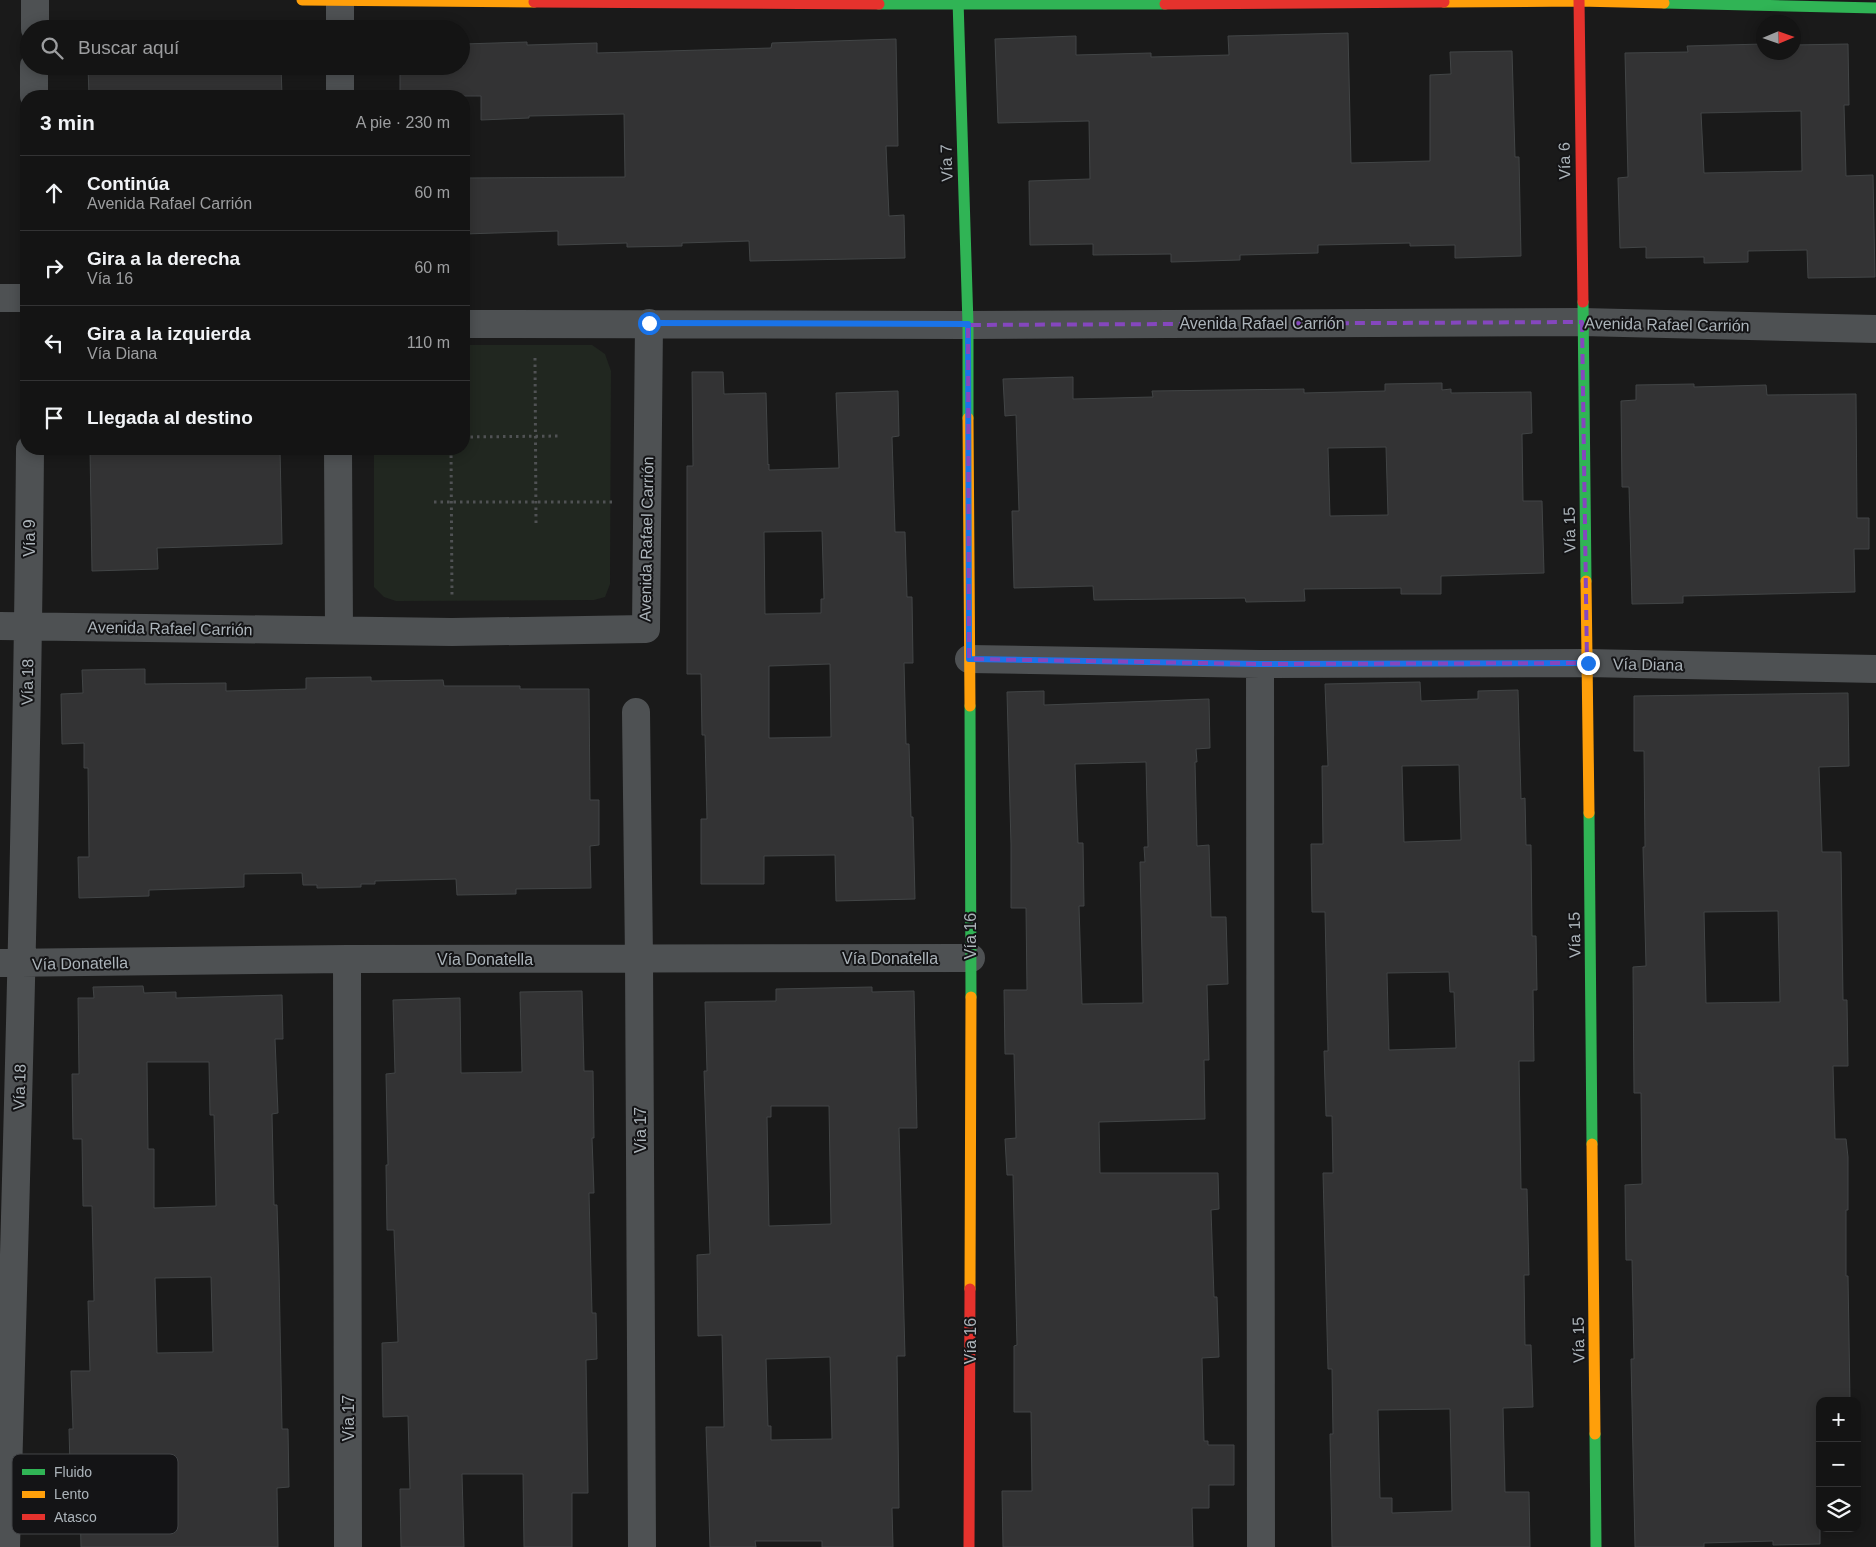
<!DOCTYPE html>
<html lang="es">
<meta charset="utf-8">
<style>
body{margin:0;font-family:Arial,sans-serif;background:#1d1d1d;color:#f1f3f6}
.controls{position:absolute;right:15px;bottom:15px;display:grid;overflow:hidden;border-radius:10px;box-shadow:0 2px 12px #0003}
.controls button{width:45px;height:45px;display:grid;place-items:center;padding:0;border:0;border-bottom:1px solid #333334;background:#141414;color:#f1f3f6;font:25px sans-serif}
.compass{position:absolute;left:1756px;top:15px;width:45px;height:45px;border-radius:50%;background:#141414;box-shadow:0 2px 12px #0003;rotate:88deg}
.stop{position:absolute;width:15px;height:15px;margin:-11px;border:4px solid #1a73e8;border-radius:50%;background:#fff}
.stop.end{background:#1a73e8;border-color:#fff;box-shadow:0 1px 5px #0008}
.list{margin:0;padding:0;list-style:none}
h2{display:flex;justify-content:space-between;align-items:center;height:65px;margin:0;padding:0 20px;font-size:21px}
h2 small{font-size:16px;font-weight:400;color:#9d9ea0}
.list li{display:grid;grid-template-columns:32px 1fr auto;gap:15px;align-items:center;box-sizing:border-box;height:75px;padding:0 20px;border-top:1px solid #333334}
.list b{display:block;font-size:19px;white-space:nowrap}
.list p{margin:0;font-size:16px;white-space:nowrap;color:#9d9ea0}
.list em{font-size:16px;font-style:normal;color:#9d9ea0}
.icon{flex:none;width:28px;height:28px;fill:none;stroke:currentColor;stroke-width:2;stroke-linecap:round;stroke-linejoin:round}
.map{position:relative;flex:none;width:1876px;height:1547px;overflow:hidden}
.search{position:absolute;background:#141414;box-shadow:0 2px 12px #0003;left:20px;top:20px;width:450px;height:55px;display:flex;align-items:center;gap:12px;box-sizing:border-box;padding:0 18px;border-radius:28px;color:#9d9ea0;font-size:19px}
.panel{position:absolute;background:#141414;box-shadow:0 2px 12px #0003;left:20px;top:90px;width:450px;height:365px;border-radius:20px}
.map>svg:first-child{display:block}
.green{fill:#212720}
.building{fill:#333334;stroke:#424546;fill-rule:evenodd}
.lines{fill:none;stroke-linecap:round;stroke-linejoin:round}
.path{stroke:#505254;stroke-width:3;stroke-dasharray:2.5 4;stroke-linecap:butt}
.street{stroke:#4e5153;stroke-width:28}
.fast{stroke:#30b455;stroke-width:11}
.slow{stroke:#ff9f0a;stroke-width:11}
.jam{stroke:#e5322d;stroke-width:11}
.route{stroke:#1a73e8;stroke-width:6}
.marked{fill:none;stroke:#8547be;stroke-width:4;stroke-dasharray:10 6;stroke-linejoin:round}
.labels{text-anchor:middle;stroke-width:4;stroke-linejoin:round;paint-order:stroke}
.street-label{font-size:16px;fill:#acb4ba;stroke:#141416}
.key{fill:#141416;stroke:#424447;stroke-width:1}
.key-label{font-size:14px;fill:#acb4ba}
</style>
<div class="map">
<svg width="1876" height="1547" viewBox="0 0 1876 1547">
<rect width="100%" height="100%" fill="#1a1a1a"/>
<path class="green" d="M 464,345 L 592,345 L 605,354 L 611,371 L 610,584 L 605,597 L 594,600 L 396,601 L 384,597 L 374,587 L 374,449 L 464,449 Z"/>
<path class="building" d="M 1348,33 L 1351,163 L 1430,161 L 1430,75 L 1451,74 L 1450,52 L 1512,51 L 1515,157 L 1519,157 L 1521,256 L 1455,258 L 1455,245 L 1410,246 L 1410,243 L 1318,245 L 1318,253 L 1240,255 L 1240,260 L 1171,262 L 1171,254 L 1093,255 L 1093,244 L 1030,245 L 1029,181 L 1090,179 L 1089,121 L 998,123 L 995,39 L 1076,36 L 1076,55 L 1151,53 L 1151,57 L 1229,55 L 1228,36 Z
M 896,39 L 898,146 L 886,146 L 889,216 L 904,215 L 905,258 L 750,261 L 749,241 L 682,243 L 682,246 L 627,247 L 627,243 L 558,245 L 558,231 L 464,234 L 464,178 L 625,177 L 624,114 L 529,116 L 529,118 L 481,120 L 481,96 L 400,96 L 400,66 L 463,66 L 463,44 L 527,42 L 527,45 L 597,43 L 597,53 L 771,48 L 772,43 Z
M 1764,44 L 1764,52 L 1794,52 L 1794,45 L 1848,44 L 1849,105 L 1844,105 L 1846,176 L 1873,175 L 1875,277 L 1808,278 L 1807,250 L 1748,251 L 1748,262 L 1704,263 L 1704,257 L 1646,258 L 1646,247 L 1620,248 L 1618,178 L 1628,177 L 1625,53 L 1688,52 L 1687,46 ZM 1801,111 L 1802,171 L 1704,173 L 1701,113 Z
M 88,66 L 281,66 L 282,96 L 89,96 Z
M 692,372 L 723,372 L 724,394 L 766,393 L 768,465 L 769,464 L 769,470 L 839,468 L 836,393 L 898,391 L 899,436 L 892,437 L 895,532 L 905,532 L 907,597 L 912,597 L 913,663 L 904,663 L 906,744 L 909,744 L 911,817 L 913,817 L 915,899 L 836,901 L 835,855 L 764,856 L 764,884 L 701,884 L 701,819 L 707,819 L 705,735 L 702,735 L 701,674 L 687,674 L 687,466 L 693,466 ZM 822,531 L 824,599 L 821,599 L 821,613 L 765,614 L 764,532 ZM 830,664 L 831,737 L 769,738 L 769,666 Z
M 1073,377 L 1073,399 L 1153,397 L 1152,391 L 1304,389 L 1304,393 L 1385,391 L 1385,384 L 1442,383 L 1442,390 L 1451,389 L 1451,393 L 1531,392 L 1532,433 L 1522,434 L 1523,501 L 1542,501 L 1544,573 L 1441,576 L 1441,594 L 1401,594 L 1401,588 L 1304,589 L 1305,601 L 1246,602 L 1245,598 L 1094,600 L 1093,586 L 1014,588 L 1012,511 L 1019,511 L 1016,415 L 1005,416 L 1003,379 ZM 1386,447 L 1388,515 L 1330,516 L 1328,448 Z
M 1694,384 L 1694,387 L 1766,385 L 1767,395 L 1856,394 L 1857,518 L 1869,518 L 1869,549 L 1854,549 L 1855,592 L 1683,596 L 1683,603 L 1632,604 L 1629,487 L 1622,487 L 1621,401 L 1636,400 L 1636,385 Z
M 90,449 L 280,449 L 282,544 L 157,548 L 158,569 L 92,571 Z
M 145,669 L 145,684 L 226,683 L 226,691 L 306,689 L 306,678 L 371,677 L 371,681 L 443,680 L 444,686 L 520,686 L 520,689 L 589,689 L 590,800 L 599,800 L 599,845 L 590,846 L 591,888 L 516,889 L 516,894 L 457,895 L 456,879 L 375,881 L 375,884 L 361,884 L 361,887 L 317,888 L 317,885 L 303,885 L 302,873 L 244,874 L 244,887 L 149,890 L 149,896 L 79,898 L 78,857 L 89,857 L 88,768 L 84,768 L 84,743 L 62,744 L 61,694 L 83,693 L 82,670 Z
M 1420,682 L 1421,701 L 1478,699 L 1478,691 L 1518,690 L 1521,799 L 1525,798 L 1526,845 L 1531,845 L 1532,936 L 1536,936 L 1537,990 L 1533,990 L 1534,1061 L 1519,1061 L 1521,1189 L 1527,1189 L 1529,1275 L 1524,1275 L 1525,1345 L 1531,1345 L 1533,1407 L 1503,1408 L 1505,1492 L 1529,1492 L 1530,1547 L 1332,1547 L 1330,1434 L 1333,1434 L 1332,1369 L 1328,1369 L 1323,1173 L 1333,1173 L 1332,1116 L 1326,1116 L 1324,1051 L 1328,1051 L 1325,912 L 1312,912 L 1311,844 L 1323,844 L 1322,766 L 1328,766 L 1325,684 ZM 1459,765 L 1461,840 L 1404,842 L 1402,766 ZM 1449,972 L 1450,992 L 1454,992 L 1456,1048 L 1389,1050 L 1387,973 ZM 1450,1409 L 1452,1511 L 1392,1513 L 1392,1498 L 1380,1498 L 1378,1410 Z
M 1044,691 L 1044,705 L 1209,699 L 1210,748 L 1196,749 L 1197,762 L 1195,762 L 1197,846 L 1209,845 L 1211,917 L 1226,917 L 1228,984 L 1207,985 L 1209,1060 L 1204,1060 L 1205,1119 L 1099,1122 L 1100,1173 L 1218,1173 L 1219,1209 L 1211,1210 L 1214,1297 L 1217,1297 L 1219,1357 L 1202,1358 L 1204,1441 L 1208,1441 L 1208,1445 L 1234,1445 L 1234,1485 L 1209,1485 L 1209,1508 L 1192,1508 L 1193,1547 L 1003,1547 L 1002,1491 L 1032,1491 L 1031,1412 L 1014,1412 L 1014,1346 L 1017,1345 L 1014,1221 L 1013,1175 L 1007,1175 L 1005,1139 L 1016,1138 L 1014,1054 L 1005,1054 L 1004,990 L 1027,990 L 1026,908 L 1011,908 L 1011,845 L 1007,692 ZM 1146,762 L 1148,847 L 1144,847 L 1145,862 L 1140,862 L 1143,1003 L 1082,1004 L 1079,906 L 1084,906 L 1083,843 L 1078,843 L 1075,764 Z
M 1848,693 L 1849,766 L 1819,767 L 1822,852 L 1841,852 L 1843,1000 L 1847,1000 L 1848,1066 L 1833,1066 L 1835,1139 L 1846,1139 L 1848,1157 L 1848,1210 L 1846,1210 L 1846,1276 L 1848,1276 L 1850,1401 L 1820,1401 L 1820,1544 L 1773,1545 L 1773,1541 L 1704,1543 L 1704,1547 L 1635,1547 L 1631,1359 L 1634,1359 L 1632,1260 L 1626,1260 L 1625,1185 L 1642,1184 L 1641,1093 L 1634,1093 L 1633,967 L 1646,966 L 1643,847 L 1645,847 L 1644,751 L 1634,751 L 1634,696 ZM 1778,911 L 1780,1002 L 1706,1003 L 1704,912 Z
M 143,986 L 144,993 L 176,992 L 176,998 L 282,995 L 283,1039 L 275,1039 L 278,1113 L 272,1114 L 274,1205 L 277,1205 L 279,1270 L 282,1429 L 288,1429 L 289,1487 L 277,1488 L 278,1547 L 81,1547 L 79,1466 L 70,1466 L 69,1429 L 73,1429 L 71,1371 L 90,1371 L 88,1301 L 94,1301 L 92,1206 L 83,1206 L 82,1139 L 73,1139 L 72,1074 L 79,1074 L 78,998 L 94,998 L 93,987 ZM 147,1062 L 209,1062 L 210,1115 L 214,1115 L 216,1206 L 154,1208 L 154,1149 L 148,1149 ZM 211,1277 L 213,1352 L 157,1353 L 155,1278 Z
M 872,987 L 872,992 L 914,991 L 917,1128 L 899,1128 L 905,1356 L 897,1356 L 899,1508 L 892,1508 L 893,1547 L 822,1547 L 822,1541 L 755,1541 L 756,1547 L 710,1547 L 706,1427 L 724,1427 L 722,1335 L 698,1336 L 697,1255 L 710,1254 L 704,1071 L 707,1071 L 705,1002 L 776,1001 L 776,989 ZM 771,1106 L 829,1106 L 831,1224 L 769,1226 L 767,1117 L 771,1117 ZM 830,1357 L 832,1439 L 771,1440 L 771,1426 L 768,1426 L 766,1359 Z
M 582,991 L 584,1071 L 593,1071 L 594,1138 L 592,1138 L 594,1193 L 589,1193 L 592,1313 L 596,1313 L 597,1359 L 586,1360 L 588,1493 L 572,1493 L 572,1547 L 524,1547 L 523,1474 L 462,1474 L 464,1547 L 401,1547 L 400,1489 L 410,1489 L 408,1416 L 383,1417 L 382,1343 L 398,1342 L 394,1230 L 387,1230 L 386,1165 L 388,1165 L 386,1074 L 395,1073 L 393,1000 L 460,998 L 461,1073 L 522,1072 L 520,992 Z"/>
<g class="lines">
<path class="path" d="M 535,358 L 536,524
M 464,437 L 561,436
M 451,449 L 452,598
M 434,502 L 614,502"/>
<path class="street" d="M 340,0 L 340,29
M 35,29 L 35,0
M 340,66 L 340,96
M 34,96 L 34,66
M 0,298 L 26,298
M 464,324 L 968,325 L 1582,322 L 1876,329
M 338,449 L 339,630
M 0,626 L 452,632 L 646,629 L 649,323
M 969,659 L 1260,664 L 1587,663 L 1876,669
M 1260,664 L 1261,1547
M 636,712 L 639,959 L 642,1547
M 347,959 L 348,1547
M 0,963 L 347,959 L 971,958
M 6,1547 C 16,1181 27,815 30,449"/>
<path class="fast" d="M 958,0 L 968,325 L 968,418
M 1664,3 L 1876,8
M 879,4 L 1165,4
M 1583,302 L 1586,581
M 970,706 L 971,997
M 1589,813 L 1592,1144
M 1595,1434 L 1596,1547"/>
<path class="slow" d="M 302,0 L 534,2
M 1444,2 L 1579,1 L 1664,3
M 968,418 L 970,706
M 1586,581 L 1589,813
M 1592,1144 L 1595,1434
M 970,1289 L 971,997"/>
<path class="jam" d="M 1579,0 L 1583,302
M 534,2 L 879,4
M 1165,4 L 1444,2
M 969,1547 L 970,1289"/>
</g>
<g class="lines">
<path class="route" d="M 649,323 L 968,324 L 969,659 L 1260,664 L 1588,663"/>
</g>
<path class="marked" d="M 1582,322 L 1587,663 L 1260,664 L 969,659 L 968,325 Z"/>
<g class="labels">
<g class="street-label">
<text transform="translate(1564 161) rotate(-91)" y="6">Vía 6</text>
<text transform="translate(946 163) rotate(-92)" y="6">Vía 7</text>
<text x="1262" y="329">Avenida Rafael Carrión</text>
<text transform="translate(1667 324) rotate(1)" y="6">Avenida Rafael Carrión</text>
<text transform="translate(1569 530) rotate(-91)" y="6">Vía 15</text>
<text transform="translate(29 538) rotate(-90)" y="6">Vía 9</text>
<text transform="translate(646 539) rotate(-89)" y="6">Avenida Rafael Carrión</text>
<text transform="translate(170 628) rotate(1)" y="6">Avenida Rafael Carrión</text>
<text transform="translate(1648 664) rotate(1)" y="6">Vía Diana</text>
<text transform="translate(27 682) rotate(-89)" y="6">Vía 18</text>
<text transform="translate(1574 935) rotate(-91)" y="6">Vía 15</text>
<text transform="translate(970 936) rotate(-90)" y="6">Vía 16</text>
<text x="890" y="964">Vía Donatella</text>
<text x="485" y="965">Vía Donatella</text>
<text transform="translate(80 963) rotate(-1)" y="6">Vía Donatella</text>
<text transform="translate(19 1087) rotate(-88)" y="6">Vía 18</text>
<text transform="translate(640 1130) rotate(-90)" y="6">Vía 17</text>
<text transform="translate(1578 1340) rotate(-91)" y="6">Vía 15</text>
<text transform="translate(970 1341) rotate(-90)" y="6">Vía 16</text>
<text transform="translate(348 1418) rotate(-90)" y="6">Vía 17</text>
</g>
</g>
<rect x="12" y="1454" width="166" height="80" rx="8" class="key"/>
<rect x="22" y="1469" width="23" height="6" fill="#30b455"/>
<rect x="22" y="1491" width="23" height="7" fill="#ff9f0a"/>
<rect x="22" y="1514" width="23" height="6" fill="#e5322d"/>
<g class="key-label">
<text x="54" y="1477">Fluido</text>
<text x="54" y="1499">Lento</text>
<text x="54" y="1522">Atasco</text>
</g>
</svg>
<div class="controls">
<button>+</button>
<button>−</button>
<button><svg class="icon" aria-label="layers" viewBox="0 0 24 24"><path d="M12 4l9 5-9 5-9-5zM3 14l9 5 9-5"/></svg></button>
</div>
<svg class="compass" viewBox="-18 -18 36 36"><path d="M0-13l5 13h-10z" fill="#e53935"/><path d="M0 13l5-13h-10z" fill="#9d9ea0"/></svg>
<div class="stop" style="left:649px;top:323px"></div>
<div class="stop end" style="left:1588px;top:663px"></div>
<div class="search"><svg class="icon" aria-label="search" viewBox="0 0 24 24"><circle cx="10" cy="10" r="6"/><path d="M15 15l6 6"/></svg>Buscar aquí</div>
<section class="panel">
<h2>3 min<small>A pie · 230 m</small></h2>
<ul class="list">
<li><svg class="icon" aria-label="ahead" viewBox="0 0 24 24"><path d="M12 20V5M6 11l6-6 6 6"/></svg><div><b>Continúa</b><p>Avenida Rafael Carrión</p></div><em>60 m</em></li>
<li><svg class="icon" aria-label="right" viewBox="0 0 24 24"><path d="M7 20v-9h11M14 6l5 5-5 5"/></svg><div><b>Gira a la derecha</b><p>Vía 16</p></div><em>60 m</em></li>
<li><svg class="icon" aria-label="left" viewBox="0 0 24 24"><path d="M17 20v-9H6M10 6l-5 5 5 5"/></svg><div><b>Gira a la izquierda</b><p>Vía Diana</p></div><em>110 m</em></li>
<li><svg class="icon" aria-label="arrive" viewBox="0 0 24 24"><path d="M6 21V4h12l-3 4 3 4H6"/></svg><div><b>Llegada al destino</b></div></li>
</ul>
</section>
</div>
